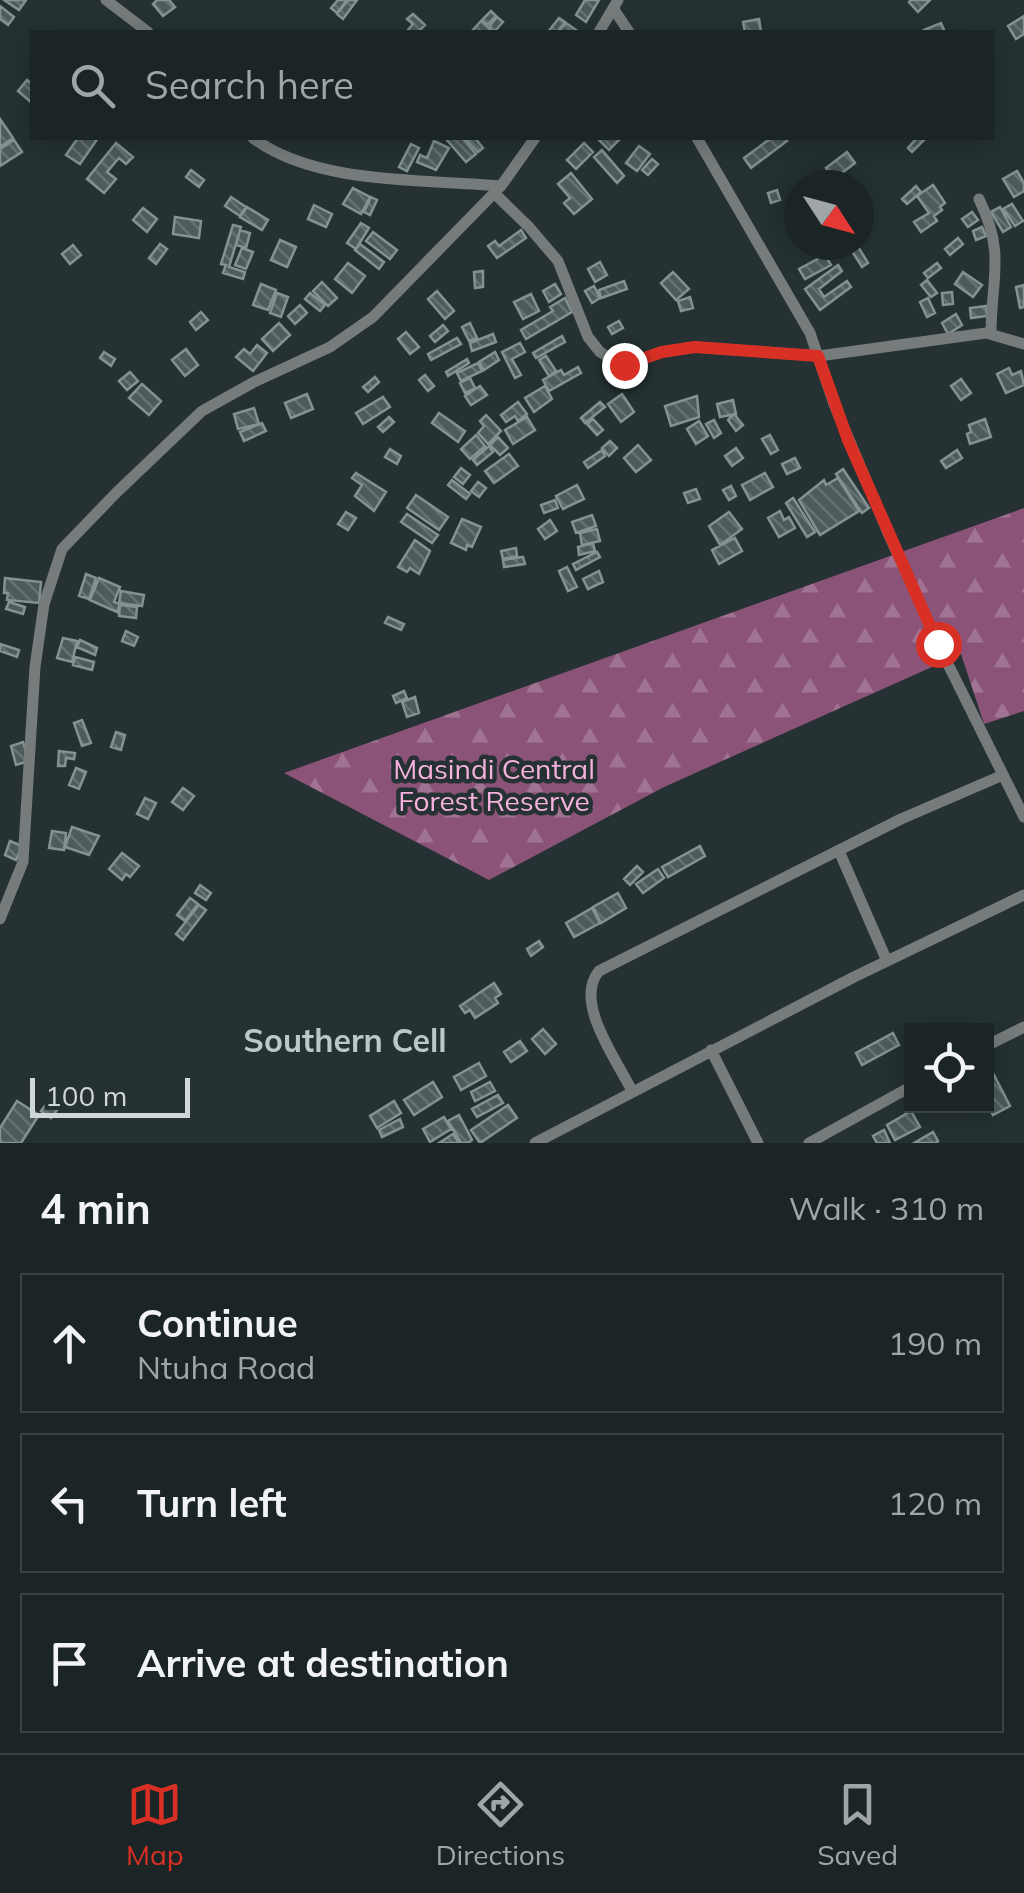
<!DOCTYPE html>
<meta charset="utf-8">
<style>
body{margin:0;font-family:Mulish,sans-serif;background:#293132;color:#f1f3f6}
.controls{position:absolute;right:30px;bottom:30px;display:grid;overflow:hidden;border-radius:0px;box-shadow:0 5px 25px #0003}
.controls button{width:90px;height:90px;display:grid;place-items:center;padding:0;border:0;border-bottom:2px solid #3a4243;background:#1c2526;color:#f1f3f6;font:50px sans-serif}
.compass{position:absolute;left:784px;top:170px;width:90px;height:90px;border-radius:50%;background:#1c2526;box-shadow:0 5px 25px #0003;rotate:126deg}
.scale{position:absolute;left:30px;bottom:25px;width:160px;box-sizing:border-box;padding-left:10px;border:5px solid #cfd7d7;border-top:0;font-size:28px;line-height:35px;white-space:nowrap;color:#cfd7d7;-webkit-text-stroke:8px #253132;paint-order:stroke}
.stop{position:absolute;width:30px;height:30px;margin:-22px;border:8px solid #d93025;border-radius:50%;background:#fff}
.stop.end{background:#d93025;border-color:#fff;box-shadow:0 2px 10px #0008}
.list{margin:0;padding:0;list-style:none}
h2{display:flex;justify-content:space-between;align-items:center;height:130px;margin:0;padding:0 40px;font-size:42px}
h2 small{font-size:32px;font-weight:400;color:#a0a5a7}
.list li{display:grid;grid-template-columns:65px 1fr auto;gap:30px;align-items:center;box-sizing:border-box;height:140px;margin:0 20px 20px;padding:0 20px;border:2px solid #3a4243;border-radius:0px}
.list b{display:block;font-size:38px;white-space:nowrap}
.list p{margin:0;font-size:32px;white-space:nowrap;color:#a0a5a7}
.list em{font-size:32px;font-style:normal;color:#a0a5a7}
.icon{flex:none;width:55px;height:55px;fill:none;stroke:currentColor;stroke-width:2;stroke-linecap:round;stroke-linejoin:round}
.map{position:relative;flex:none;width:1024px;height:1143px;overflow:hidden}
.search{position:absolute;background:#1c2526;box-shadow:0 5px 25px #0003;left:30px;right:30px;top:30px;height:110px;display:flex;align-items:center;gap:25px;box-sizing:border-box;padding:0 35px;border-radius:0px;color:#a0a5a7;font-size:38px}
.sheet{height:610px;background:#1c2526}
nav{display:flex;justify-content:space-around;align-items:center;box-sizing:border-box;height:140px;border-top:2px solid #3a4243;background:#1c2526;font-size:28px;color:#a0a5a7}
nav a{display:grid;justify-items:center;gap:5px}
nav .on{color:#d93025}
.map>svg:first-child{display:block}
.forest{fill:url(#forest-firs)}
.building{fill:url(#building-back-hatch);stroke:#839292;stroke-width:2.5}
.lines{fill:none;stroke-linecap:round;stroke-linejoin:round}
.minor{stroke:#767c7c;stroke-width:11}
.route{stroke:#d93025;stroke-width:12}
.labels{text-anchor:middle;stroke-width:9;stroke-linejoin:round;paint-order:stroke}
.park-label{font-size:28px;fill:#f6b1dc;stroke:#253132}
.quarter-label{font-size:32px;font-weight:bold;fill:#bac9ca;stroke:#253132}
</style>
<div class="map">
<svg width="1024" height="1143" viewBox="0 0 1024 1143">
<defs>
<pattern id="forest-firs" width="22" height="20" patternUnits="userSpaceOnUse" patternTransform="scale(2.5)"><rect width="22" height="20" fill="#8b5378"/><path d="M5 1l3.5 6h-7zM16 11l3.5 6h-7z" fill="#9f7391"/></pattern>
<pattern id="building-back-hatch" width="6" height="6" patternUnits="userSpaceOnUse" patternTransform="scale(2.5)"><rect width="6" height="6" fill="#4d5b5b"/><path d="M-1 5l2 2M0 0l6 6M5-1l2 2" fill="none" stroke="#667272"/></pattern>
</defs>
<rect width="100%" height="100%" fill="#253132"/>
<path class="forest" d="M 1024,508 L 1024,711 L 984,724 L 961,654 L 664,787 L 489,880 L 284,773 Z"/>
<path class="building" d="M 4,0 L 26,0 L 19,10 Z
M 157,0 L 169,0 L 175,7 L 163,16 L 153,4 Z
M 338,0 L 347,0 L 337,13 L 331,8 Z
M 348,0 L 357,0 L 343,19 L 337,14 Z
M 585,0 L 599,0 L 586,22 L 576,15 Z
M 911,0 L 930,0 L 918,12 L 909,2 Z
M 0,6 L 14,17 L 8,25 L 0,19 Z
M 491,11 L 496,16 L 487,25 L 482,20 Z
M 413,14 L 425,25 L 418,32 L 408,30 L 413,24 L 407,19 Z
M 1024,16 L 1024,34 L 1016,39 L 1008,26 Z
M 497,17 L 503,22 L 494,32 L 489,27 Z
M 559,18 L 565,22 L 557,32 L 548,32 Z
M 759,19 L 761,32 L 745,32 L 743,22 Z
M 481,21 L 493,32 L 471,32 Z
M 566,23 L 579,32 L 558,32 Z
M 941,23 L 945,32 L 925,32 L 924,30 Z
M 27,80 L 32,84 L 32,103 L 18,91 Z
M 0,119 L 13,138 L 0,147 Z
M 78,138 L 98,138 L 80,164 L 66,155 Z
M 450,138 L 462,138 L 476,154 L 466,162 L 447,140 Z
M 465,138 L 475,138 L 483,148 L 478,152 Z
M 597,138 L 621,138 L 609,150 Z
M 771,138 L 785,138 L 787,141 L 751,168 L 744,158 Z
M 917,138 L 926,138 L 912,152 L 908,148 Z
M 14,140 L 22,152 L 0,166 L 0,149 Z
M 434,141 L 449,148 L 436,170 L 417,162 L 420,155 L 427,158 Z
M 116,143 L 133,157 L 126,164 L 119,158 L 107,172 L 116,179 L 104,193 L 87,179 Z
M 584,143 L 593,152 L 576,169 L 567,160 Z
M 411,144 L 419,148 L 407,171 L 399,167 Z
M 639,146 L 650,154 L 637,171 L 626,163 Z
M 602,150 L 624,176 L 617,183 L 594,157 Z
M 847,152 L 855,163 L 834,179 L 826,168 Z
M 652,159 L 658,164 L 648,175 L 642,170 Z
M 191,170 L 204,180 L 199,187 L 186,177 Z
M 1017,171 L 1024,183 L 1024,191 L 1014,197 L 1003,179 Z
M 571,173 L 592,199 L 574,214 L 564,203 L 570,198 L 558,184 Z
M 933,185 L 945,203 L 940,207 L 942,210 L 934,216 L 937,221 L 921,232 L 914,222 L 929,213 L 917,196 Z
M 916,186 L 921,192 L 907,204 L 902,199 Z
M 353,188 L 370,197 L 361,214 L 343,204 Z
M 777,190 L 780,200 L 771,203 L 768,193 Z
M 231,197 L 246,207 L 240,216 L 225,206 Z
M 371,197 L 377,200 L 370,215 L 364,212 Z
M 1012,204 L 1023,221 L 1015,226 L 1003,209 Z
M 314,205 L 332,214 L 326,227 L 308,219 Z
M 247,207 L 268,220 L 262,230 L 240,217 Z
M 1000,207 L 1011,227 L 1003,232 L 991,212 Z
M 143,208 L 157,219 L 147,232 L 133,220 Z
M 972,212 L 978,220 L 968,227 L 962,219 Z
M 175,217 L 201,221 L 199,238 L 173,234 Z
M 361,223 L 369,228 L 356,249 L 347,243 Z
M 233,225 L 241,227 L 229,267 L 245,272 L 243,279 L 223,273 L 226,265 L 221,264 Z
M 982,227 L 986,236 L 976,240 L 973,231 Z
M 240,230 L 250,233 L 246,248 L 236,245 Z
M 521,230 L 526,238 L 497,258 L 488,246 L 495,241 L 499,246 Z
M 373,232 L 397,250 L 390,259 L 366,241 Z
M 958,238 L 963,244 L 950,255 L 945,249 Z
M 280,240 L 296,247 L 287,267 L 271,260 Z
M 160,244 L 167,249 L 156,264 L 149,258 Z
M 360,244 L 384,262 L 379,269 L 355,250 Z
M 73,245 L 81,255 L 70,264 L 62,254 Z
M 848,245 L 857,245 L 868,263 L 862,267 Z
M 242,248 L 253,252 L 246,269 L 235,265 Z
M 825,255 L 831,265 L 805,279 L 799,269 Z
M 600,262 L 607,275 L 595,282 L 588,269 Z
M 348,263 L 365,276 L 352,293 L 335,279 Z
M 937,263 L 941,268 L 928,278 L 924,273 Z
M 838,265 L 842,271 L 819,289 L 824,297 L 847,281 L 851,287 L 820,310 L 805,289 Z
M 483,271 L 483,287 L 475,288 L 474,272 Z
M 673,272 L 689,289 L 676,300 L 661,283 Z
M 963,272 L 982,285 L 973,297 L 955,284 Z
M 927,280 L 937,293 L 931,297 L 921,285 Z
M 624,281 L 627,289 L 601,298 L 599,290 Z
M 322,282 L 337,298 L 328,306 L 313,291 Z
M 261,284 L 276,290 L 268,310 L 253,305 Z
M 555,284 L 561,294 L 549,302 L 543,291 Z
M 1024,285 L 1024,307 L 1020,308 L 1016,287 Z
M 594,286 L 600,298 L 592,303 L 585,291 Z
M 437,291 L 454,311 L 445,319 L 428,299 Z
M 952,292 L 953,304 L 943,305 L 942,293 Z
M 277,293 L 288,297 L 281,317 L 270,313 Z
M 310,293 L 325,305 L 320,311 L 305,299 Z
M 531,294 L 539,311 L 523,319 L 514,302 Z
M 690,297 L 693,308 L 681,311 L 678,301 Z
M 565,298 L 572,312 L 526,339 L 521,330 L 553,311 L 550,307 Z
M 928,298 L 935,313 L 927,317 L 920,302 Z
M 300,305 L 307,313 L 295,324 L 288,316 Z
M 986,306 L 987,316 L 971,318 L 970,308 Z
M 201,312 L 208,320 L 196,330 L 190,322 Z
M 956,314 L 962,325 L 948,334 L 942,323 Z
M 619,321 L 623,328 L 612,334 L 608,327 Z
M 279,323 L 290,335 L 273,351 L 262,339 Z
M 470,323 L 477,338 L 469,341 L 462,327 Z
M 443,325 L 448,331 L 435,342 L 430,336 Z
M 406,332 L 419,347 L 410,354 L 398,339 Z
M 493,334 L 496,342 L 472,351 L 470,343 Z
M 562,336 L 565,342 L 536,358 L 533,353 Z
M 457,338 L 461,344 L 431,360 L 428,354 Z
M 520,343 L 525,352 L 512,359 L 521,375 L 515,378 L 502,352 Z
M 257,345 L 267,353 L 253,371 L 236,357 L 244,349 L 250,354 Z
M 186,349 L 198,365 L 185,376 L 172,360 Z
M 104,352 L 115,359 L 111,366 L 100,358 Z
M 495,352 L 499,360 L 484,370 L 479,362 Z
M 546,356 L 556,371 L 549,376 L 539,360 Z
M 467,359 L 469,363 L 448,376 L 446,372 Z
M 478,363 L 482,371 L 461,381 L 457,373 Z
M 578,367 L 581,373 L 549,391 L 543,380 L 561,370 L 564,375 Z
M 1009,368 L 1012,375 L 1021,371 L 1024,385 L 1006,393 L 997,374 Z
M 130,372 L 138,381 L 127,390 L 119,381 Z
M 425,375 L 434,386 L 428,391 L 419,380 Z
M 375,377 L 379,382 L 368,392 L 363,387 Z
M 470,378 L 475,388 L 465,393 L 460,383 Z
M 961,379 L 971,393 L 961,400 L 951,386 Z
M 142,384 L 161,401 L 149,415 L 129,398 Z
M 480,386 L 487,395 L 471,405 L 465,396 Z
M 545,386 L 552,399 L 534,412 L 525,398 Z
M 307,394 L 313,409 L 291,418 L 285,403 Z
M 622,394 L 634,412 L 621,422 L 608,404 Z
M 697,396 L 699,417 L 671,426 L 665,406 Z
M 383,397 L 390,407 L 363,424 L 356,413 Z
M 733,400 L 736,414 L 720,417 L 717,404 Z
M 518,402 L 527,414 L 518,421 L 515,416 L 506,422 L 501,415 Z
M 600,402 L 605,407 L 585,423 L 581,418 Z
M 254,408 L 259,424 L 238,429 L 234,414 Z
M 439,413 L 465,431 L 458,442 L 432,423 Z
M 734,414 L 743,425 L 736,431 L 728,420 Z
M 486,415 L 501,431 L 488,444 L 478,433 L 484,426 L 480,421 Z
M 389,417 L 394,422 L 383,432 L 378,427 Z
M 527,417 L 535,430 L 513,444 L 505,430 Z
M 593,419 L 603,430 L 597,435 L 587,424 Z
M 985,419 L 991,437 L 970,444 L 967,434 L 971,432 L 969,425 Z
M 714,420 L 721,433 L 714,438 L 706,424 Z
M 699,421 L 708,436 L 696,444 L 687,429 Z
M 262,423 L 266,431 L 244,441 L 240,432 Z
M 476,435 L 485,446 L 470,459 L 461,449 Z
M 770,435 L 778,450 L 771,454 L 762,439 Z
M 498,437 L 508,448 L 500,455 L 490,445 Z
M 610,441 L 617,448 L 609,456 L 602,448 Z
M 638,445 L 651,460 L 636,472 L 624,458 Z
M 489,446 L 493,452 L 477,465 L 473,460 Z
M 736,448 L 743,458 L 732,466 L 725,456 Z
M 390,449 L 401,456 L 397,464 L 385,457 Z
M 602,450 L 605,456 L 588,468 L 584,462 Z
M 957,450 L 962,458 L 946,468 L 941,461 Z
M 509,454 L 518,466 L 494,483 L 485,471 Z
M 795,458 L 800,468 L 787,474 L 782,464 Z
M 461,468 L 470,475 L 463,484 L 454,477 Z
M 843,469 L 869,508 L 862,513 L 836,474 Z
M 356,473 L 386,492 L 374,511 L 355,496 L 362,485 L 352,478 Z
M 765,473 L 773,487 L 750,500 L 742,485 Z
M 838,478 L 859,511 L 820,535 L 799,500 L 824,480 L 826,485 Z
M 452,480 L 470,494 L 466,499 L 448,485 Z
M 478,482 L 486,488 L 479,497 L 471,491 Z
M 577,485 L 584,499 L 563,509 L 556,496 Z
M 731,486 L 736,496 L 729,500 L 723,490 Z
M 696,489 L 700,499 L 688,503 L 684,493 Z
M 416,495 L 448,517 L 439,530 L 407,508 Z
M 793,498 L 815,532 L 807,537 L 786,503 Z
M 555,500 L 558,508 L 544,513 L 541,505 Z
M 780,511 L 784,520 L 789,517 L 795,528 L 779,537 L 768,518 Z
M 346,512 L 356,518 L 348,530 L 338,524 Z
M 729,512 L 742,529 L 720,545 L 709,526 Z
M 407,514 L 438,535 L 432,543 L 401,522 Z
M 592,515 L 596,526 L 576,533 L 572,522 Z
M 462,519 L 481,527 L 472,547 L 467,545 L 466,550 L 451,543 Z
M 550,520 L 557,531 L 545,539 L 538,529 Z
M 597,529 L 600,541 L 582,545 L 580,533 Z
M 735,538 L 742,551 L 719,564 L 712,550 Z
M 415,540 L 430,551 L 419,574 L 410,568 L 407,572 L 398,567 Z
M 593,543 L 595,551 L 579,555 L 578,547 Z
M 516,548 L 517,556 L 503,559 L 501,551 Z
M 597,552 L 600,557 L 576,570 L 573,564 Z
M 523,557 L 525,564 L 504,567 L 503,560 Z
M 567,567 L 577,587 L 568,591 L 559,571 Z
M 599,571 L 603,582 L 588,589 L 583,579 Z
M 86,574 L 96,578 L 89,599 L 79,596 Z
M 5,578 L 41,582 L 39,603 L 7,600 L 8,593 L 4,593 Z
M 99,578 L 120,587 L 114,602 L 120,604 L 117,612 L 90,600 Z
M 121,591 L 144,595 L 142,606 L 119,603 Z
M 9,602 L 25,607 L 23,614 L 6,609 Z
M 120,605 L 137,607 L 136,618 L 119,616 Z
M 388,617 L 404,624 L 401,630 L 385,623 Z
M 126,631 L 138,637 L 134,646 L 122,641 Z
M 63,638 L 77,641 L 72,662 L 57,658 Z
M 80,640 L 97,648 L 95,655 L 77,647 Z
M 0,644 L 19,650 L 17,657 L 0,651 Z
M 75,657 L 94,662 L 92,670 L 73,665 Z
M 404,691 L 407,698 L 396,703 L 393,696 Z
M 415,697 L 419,713 L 407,717 L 402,702 Z
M 82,720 L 91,743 L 82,746 L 74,723 Z
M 116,732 L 125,735 L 121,750 L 111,747 Z
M 23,742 L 29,761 L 16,765 L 11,746 Z
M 59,751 L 75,753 L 74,759 L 66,758 L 65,766 L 58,766 Z
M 76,768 L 86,772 L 79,789 L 69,785 Z
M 183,788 L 194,796 L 183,810 L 172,802 Z
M 145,798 L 156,803 L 148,819 L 137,814 Z
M 72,827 L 99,836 L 89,855 L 65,847 Z
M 52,831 L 66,833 L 64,850 L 49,848 Z
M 10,841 L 22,846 L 16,860 L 5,855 Z
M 700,846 L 705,856 L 668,877 L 662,867 Z
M 122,853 L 139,866 L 130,877 L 126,874 L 122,880 L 109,869 Z
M 637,866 L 643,872 L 630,885 L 624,879 Z
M 658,869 L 664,878 L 643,893 L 636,884 Z
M 200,885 L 211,893 L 206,900 L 195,893 Z
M 618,893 L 626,908 L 601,923 L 593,907 Z
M 190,898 L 198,904 L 185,921 L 177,915 Z
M 199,905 L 206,910 L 183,940 L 176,934 Z
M 592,908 L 600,923 L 574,937 L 566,923 Z
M 539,941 L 543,947 L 531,956 L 527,949 Z
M 494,983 L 501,994 L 495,998 L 498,1003 L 475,1018 L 470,1010 L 465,1013 L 460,1006 Z
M 543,1029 L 556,1044 L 545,1054 L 532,1039 Z
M 893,1033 L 899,1045 L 862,1065 L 856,1053 Z
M 520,1041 L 527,1051 L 511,1062 L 504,1052 Z
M 479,1063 L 486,1076 L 461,1090 L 454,1077 Z
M 993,1073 L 1010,1106 L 993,1115 L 986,1102 L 986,1077 Z
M 433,1082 L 442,1097 L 414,1115 L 404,1100 Z
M 490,1082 L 495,1091 L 475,1101 L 471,1092 Z
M 498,1095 L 503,1103 L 477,1117 L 472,1109 Z
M 17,1101 L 39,1115 L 21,1143 L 0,1143 L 0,1128 Z
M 394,1101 L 401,1113 L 377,1128 L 370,1116 Z
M 48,1102 L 57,1110 L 51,1118 L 41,1111 Z
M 508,1105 L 517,1118 L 480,1143 L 471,1130 Z
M 911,1111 L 920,1127 L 895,1140 L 887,1125 Z
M 459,1115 L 472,1140 L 468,1143 L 461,1143 L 448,1121 Z
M 444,1117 L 451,1129 L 430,1142 L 423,1129 Z
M 400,1119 L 403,1127 L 382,1137 L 379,1130 Z
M 884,1130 L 890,1143 L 877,1143 L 873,1136 Z
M 933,1132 L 938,1141 L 936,1143 L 914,1143 Z
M 453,1134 L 459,1143 L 439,1143 Z"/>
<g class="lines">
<path class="minor" d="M 106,0 L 148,32
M 613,8 L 629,32
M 599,32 L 618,0
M 253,138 C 315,185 424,179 501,186
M 697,138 L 810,333 L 834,404 L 889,535 L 938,644 L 1024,817
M 494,193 L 529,227 L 558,261 L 588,337 L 600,352 L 620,364 L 629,365 L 661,352 L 695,347 L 819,356 L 986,333 L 1024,344
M 979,199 C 1006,254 991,278 991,334
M 839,851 L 887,961
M 0,919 L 23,862 L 35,667 L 44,604 L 62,549 L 116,493 L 202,411 L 254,382 L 330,347 L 373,317 L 501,186 L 535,138
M 986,1046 L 1024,1027
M 711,1050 L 758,1143
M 632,1091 C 617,1060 573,1002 599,971 L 901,819 L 1003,775
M 535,1143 L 854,977 L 1024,895
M 809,1143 L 912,1086"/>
</g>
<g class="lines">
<path class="route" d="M 624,365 L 662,352 L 695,347 L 818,356 L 848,440 L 938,644"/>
</g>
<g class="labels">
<g class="park-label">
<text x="494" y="779">Masindi Central<tspan x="494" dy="32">Forest Reserve</tspan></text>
</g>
<g class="quarter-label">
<text x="345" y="1052">Southern Cell</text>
</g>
</g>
</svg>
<div class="controls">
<button><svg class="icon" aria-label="locate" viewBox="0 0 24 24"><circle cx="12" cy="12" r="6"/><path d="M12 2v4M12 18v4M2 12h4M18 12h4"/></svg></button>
</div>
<svg class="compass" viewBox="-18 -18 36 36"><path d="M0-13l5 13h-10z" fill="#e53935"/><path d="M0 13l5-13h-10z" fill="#a0a5a7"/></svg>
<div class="scale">100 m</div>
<div class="stop" style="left:938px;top:644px"></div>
<div class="stop end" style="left:624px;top:365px"></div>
<div class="search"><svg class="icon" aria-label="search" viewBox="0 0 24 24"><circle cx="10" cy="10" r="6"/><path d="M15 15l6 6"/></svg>Search here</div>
</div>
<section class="sheet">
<h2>4 min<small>Walk · 310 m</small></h2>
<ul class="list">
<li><svg class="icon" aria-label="ahead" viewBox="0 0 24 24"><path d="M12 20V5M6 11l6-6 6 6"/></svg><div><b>Continue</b><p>Ntuha Road</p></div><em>190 m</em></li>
<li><svg class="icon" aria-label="left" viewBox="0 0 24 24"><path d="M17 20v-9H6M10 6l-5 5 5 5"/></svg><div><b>Turn left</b></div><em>120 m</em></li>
<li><svg class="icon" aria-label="arrive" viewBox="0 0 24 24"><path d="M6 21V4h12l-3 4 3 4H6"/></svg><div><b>Arrive at destination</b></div></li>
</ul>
</section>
<nav>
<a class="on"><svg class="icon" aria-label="map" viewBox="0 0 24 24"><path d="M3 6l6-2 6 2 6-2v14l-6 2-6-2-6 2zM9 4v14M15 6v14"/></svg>Map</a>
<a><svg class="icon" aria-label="directions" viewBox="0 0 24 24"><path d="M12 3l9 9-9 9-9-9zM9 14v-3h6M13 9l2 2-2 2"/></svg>Directions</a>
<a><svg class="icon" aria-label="saved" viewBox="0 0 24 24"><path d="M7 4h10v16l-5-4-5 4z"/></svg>Saved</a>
</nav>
